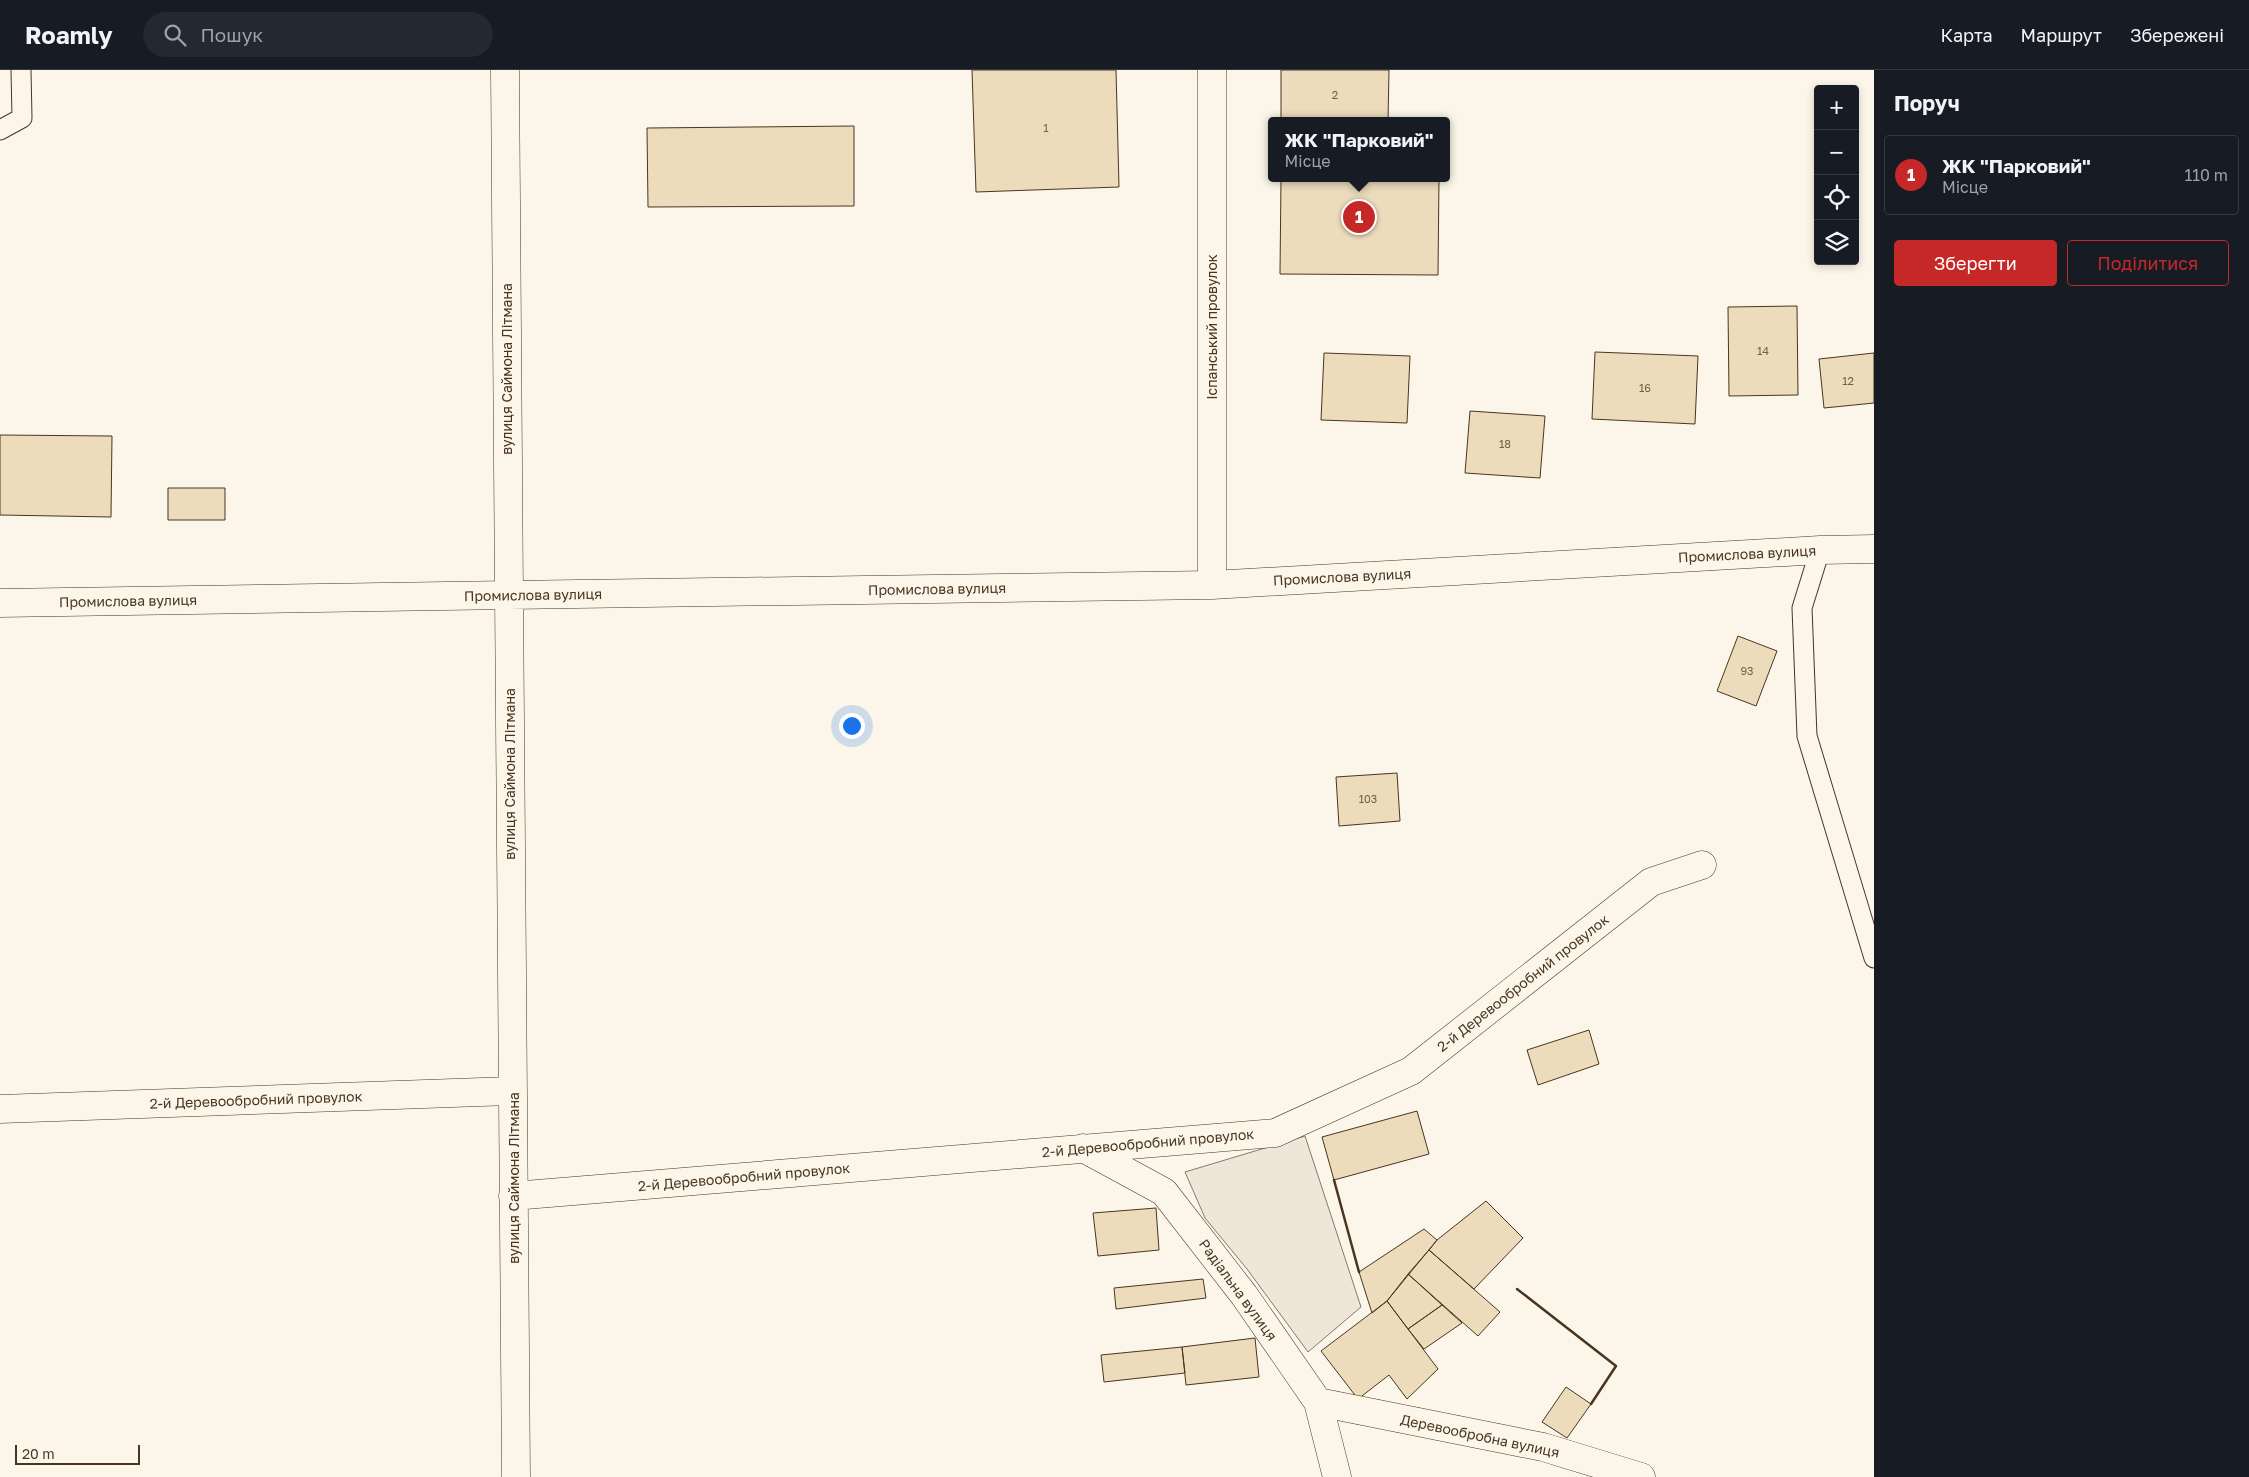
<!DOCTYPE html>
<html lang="uk">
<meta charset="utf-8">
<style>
body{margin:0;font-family:"Golos Text",sans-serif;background:#242831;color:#f1f3f6}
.controls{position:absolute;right:15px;top:15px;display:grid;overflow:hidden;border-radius:5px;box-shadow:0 2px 8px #0003}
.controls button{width:45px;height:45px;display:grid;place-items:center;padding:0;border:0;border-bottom:1px solid #363941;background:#171b24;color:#f1f3f6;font:25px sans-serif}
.scale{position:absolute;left:15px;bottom:12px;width:125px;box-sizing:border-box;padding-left:5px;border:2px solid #4a3520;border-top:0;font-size:14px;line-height:18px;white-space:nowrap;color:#4a3520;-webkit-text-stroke:4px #fbf6e9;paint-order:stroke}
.you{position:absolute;left:851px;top:655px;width:18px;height:18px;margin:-12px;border:4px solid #fff;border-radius:50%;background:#1a73e8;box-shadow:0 0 0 8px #1a73e833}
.badge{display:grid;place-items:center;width:32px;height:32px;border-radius:50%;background:#c62828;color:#fff;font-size:16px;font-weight:700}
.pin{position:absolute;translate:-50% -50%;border:2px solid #fff;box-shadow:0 1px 5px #0006}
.popup{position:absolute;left:1268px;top:47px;width:182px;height:65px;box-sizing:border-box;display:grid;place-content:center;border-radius:5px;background:#171b24;filter:drop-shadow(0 1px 4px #0005);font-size:16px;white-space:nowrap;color:#9ea1a6}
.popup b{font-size:19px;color:#f1f3f6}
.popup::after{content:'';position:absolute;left:50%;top:100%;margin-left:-10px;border:10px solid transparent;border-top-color:#171b24}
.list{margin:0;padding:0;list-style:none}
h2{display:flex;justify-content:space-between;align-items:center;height:65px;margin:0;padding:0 20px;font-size:21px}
h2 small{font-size:16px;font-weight:400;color:#9ea1a6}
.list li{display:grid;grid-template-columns:32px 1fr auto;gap:15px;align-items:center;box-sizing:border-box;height:80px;margin:0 10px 10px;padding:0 10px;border:1px solid #363941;border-radius:5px}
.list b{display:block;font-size:19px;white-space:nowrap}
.list p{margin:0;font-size:16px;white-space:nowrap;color:#9ea1a6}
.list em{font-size:16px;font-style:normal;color:#9ea1a6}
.actions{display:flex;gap:10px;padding:15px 20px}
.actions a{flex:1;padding:11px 0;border:1px solid #c62828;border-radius:5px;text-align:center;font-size:18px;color:#c62828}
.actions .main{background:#c62828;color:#fff}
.icon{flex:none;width:28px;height:28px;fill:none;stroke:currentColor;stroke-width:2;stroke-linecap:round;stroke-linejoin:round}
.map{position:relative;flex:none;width:1874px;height:1407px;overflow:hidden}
header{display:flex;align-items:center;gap:30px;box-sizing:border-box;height:70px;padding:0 25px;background:#171b24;border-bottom:1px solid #363941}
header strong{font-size:24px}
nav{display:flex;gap:28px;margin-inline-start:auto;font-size:18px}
.search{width:350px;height:45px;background:#242831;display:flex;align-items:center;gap:12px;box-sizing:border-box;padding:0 18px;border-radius:28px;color:#9ea1a6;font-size:19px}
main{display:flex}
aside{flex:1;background:#171b24}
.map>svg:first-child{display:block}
.green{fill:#ede6d9;stroke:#887966}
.building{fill:#ecdcbc;stroke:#4a3520}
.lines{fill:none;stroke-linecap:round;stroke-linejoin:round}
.service-casing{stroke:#4a3520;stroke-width:21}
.minor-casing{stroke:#4a3520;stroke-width:29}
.tertiary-casing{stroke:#4a3520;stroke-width:29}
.service{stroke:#fbf6e9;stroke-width:19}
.minor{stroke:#fbf6e9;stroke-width:28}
.tertiary{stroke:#fbf6e9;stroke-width:28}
.wall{stroke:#4a3520;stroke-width:2.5}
.labels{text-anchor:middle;stroke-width:4;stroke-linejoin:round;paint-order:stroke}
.number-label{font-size:11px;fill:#725f47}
.street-label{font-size:14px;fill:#4a3520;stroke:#fbf6e9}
</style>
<header>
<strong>Roamly</strong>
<div class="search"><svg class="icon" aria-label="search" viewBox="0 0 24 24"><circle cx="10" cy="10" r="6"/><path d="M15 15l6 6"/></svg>Пошук</div>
<nav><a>Карта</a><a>Маршрут</a><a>Збережені</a></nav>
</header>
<main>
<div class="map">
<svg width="1874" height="1407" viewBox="0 0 1874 1407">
<rect width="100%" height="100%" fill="#fbf6e9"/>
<path class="green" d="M 1305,1066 L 1361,1237 L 1308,1282 L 1247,1199 L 1205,1148 L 1185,1102 Z"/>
<path class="building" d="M 972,0 L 1116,0 L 1119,117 L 976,122 Z
M 1281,0 L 1389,0 L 1388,51 L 1281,51 Z
M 854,56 L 854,136 L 648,137 L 647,58 Z
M 1281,108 L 1439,108 L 1438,205 L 1280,204 Z
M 1797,236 L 1798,325 L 1729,326 L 1728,237 Z
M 1595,282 L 1698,286 L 1695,354 L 1592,349 Z
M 1324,283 L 1410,286 L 1407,353 L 1321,350 Z
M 1874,283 L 1874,333 L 1824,338 L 1819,289 Z
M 1470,341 L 1545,346 L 1540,408 L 1465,403 Z
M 0,365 L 112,366 L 111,447 L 0,445 Z
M 168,418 L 225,418 L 225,450 L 168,450 Z
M 1738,566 L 1777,581 L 1756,636 L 1717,621 Z
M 1397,703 L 1400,751 L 1339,756 L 1336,707 Z
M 1589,960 L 1599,994 L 1538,1015 L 1527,980 Z
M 1417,1041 L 1429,1084 L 1334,1110 L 1322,1067 Z
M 1486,1131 L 1523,1168 L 1474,1219 L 1429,1180 L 1437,1170 Z
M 1156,1138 L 1159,1180 L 1098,1186 L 1093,1143 Z
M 1424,1159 L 1437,1170 L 1387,1231 L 1372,1243 L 1359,1202 Z
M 1429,1180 L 1500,1242 L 1478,1266 L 1408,1204 Z
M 1408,1204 L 1442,1235 L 1408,1259 L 1387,1231 Z
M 1203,1209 L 1206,1228 L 1116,1239 L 1114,1218 Z
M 1387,1231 L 1438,1299 L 1407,1329 L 1389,1305 L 1358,1329 L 1321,1281 Z
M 1442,1235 L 1462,1253 L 1424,1279 L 1408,1259 Z
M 1255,1268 L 1259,1307 L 1186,1315 L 1182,1277 Z
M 1182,1277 L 1185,1303 L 1104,1312 L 1101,1285 Z
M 1566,1317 L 1591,1334 L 1567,1368 L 1542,1352 Z"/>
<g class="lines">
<defs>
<path id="service" d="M 0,60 L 22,48 L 21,0
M 1820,480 L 1802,538 L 1807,666 L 1874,888"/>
<path id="minor" d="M 1212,0 L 1212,515
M 0,1039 L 513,1021
M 1083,1078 L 1164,1122 L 1244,1225 L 1318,1332 L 1337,1407
M 513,1126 L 1275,1063 L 1411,1001 L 1651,812 L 1702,795
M 1318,1332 L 1543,1377 L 1641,1407
M 516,1407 L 509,525 L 1212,515 L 1820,480 L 1874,479"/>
<path id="tertiary" d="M 0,533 L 509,525 L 505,0"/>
</defs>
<use href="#service" class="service-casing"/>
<use href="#minor" class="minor-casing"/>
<use href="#tertiary" class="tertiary-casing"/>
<use href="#service" class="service"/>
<use href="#minor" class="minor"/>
<use href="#tertiary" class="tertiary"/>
<path class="wall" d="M 1334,1110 L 1359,1202
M 1517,1219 L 1616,1296 L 1591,1334"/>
</g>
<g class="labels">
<g class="number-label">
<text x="1335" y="29">2</text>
<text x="1046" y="62">1</text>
<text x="1763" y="285">14</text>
<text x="1848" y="315">12</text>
<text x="1645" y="322">16</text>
<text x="1505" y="378">18</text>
<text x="1747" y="605">93</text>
<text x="1368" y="733">103</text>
</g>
<g class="street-label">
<text transform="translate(1212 257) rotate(-90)" y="5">Іспанський провулок</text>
<text transform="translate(507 299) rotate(-90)" y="5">вулиця Саймона Літмана</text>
<text transform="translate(1747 484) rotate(-3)" y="5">Промислова вулиця</text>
<text transform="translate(1342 507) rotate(-3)" y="5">Промислова вулиця</text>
<text transform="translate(937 519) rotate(-1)" y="5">Промислова вулиця</text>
<text transform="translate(533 525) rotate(-1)" y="5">Промислова вулиця</text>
<text transform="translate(128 531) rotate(-1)" y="5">Промислова вулиця</text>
<text transform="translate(510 704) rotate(-90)" y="5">вулиця Саймона Літмана</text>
<text transform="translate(1523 913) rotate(-38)" y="5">2-й Деревообробний провулок</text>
<text transform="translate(256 1030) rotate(-2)" y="5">2-й Деревообробний провулок</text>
<text transform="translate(1148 1073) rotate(-5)" y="5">2-й Деревообробний провулок</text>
<text transform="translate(744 1107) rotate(-5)" y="5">2-й Деревообробний провулок</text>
<text transform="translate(514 1108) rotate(-90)" y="5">вулиця Саймона Літмана</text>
<text transform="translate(1238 1220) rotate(54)" y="5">Радіальна вулиця</text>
<text transform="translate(1480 1366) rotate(12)" y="5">Деревообробна вулиця</text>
</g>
</g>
</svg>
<div class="controls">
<button>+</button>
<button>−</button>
<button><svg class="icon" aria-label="locate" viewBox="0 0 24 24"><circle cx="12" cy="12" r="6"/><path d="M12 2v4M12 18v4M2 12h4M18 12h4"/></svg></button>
<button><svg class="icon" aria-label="layers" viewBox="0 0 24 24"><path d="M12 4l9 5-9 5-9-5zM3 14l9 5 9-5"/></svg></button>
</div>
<div class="scale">20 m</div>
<div class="you"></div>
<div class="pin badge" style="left:1359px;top:147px">1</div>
<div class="popup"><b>ЖК &quot;Парковий&quot;</b>Місце</div>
</div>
<aside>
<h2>Поруч<small></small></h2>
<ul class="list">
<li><span class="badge">1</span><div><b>ЖК &quot;Парковий&quot;</b><p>Місце</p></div><em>110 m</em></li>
</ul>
<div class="actions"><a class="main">Зберегти</a><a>Поділитися</a></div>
</aside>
</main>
